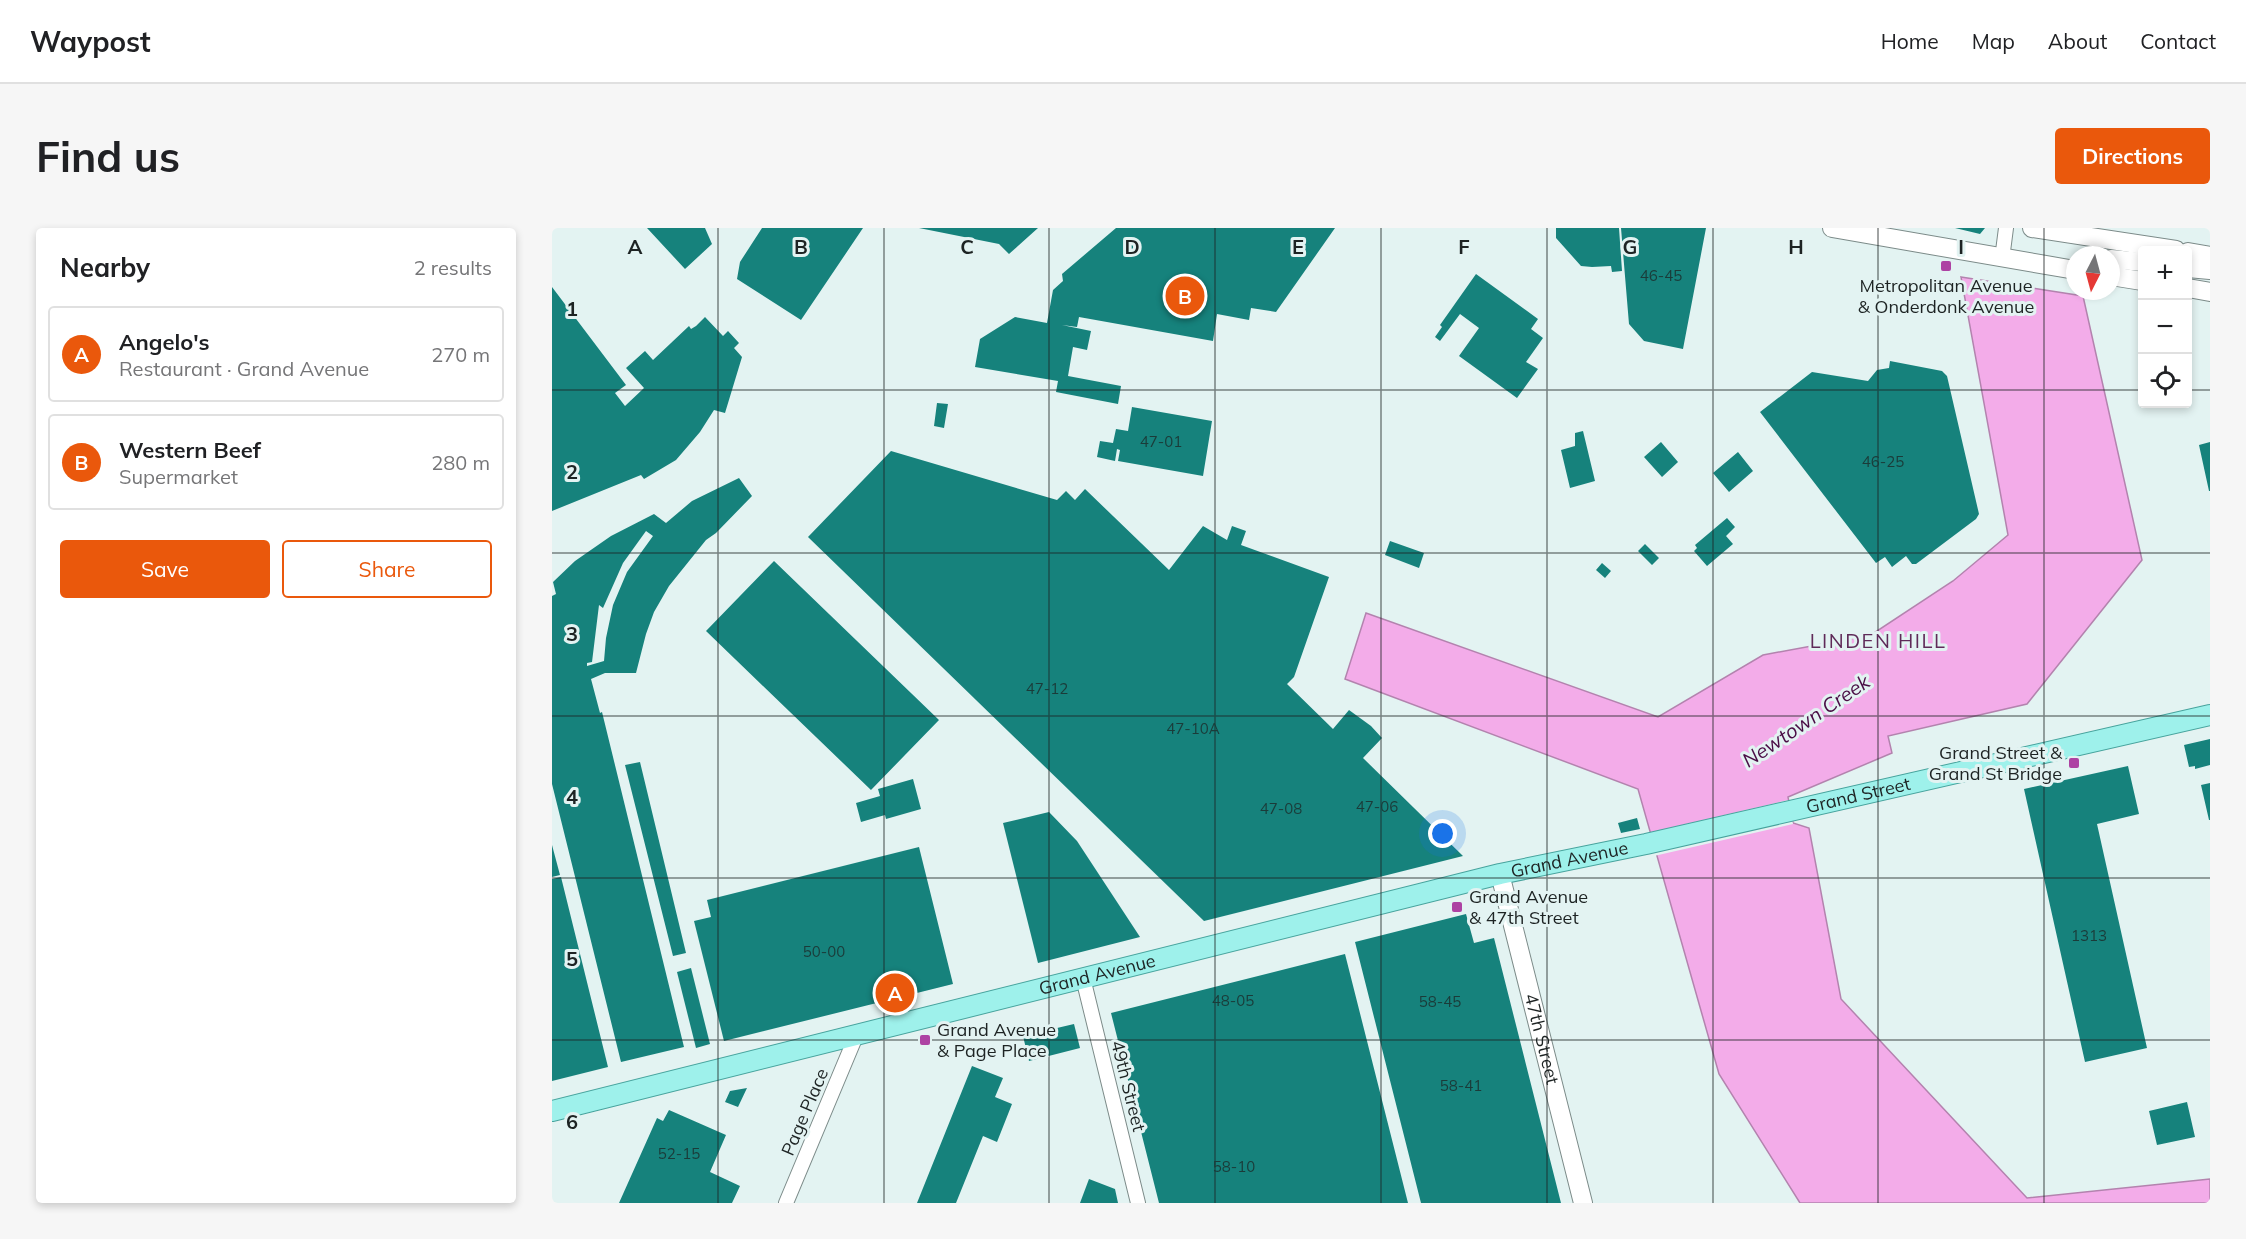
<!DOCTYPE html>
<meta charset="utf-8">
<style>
body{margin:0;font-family:Mulish,sans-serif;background:#f6f6f6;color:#202124}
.controls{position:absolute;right:18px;top:18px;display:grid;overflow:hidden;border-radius:6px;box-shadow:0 3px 9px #0003}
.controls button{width:54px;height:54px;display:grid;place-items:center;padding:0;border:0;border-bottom:2px solid #e0e0e0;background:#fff;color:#202124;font:30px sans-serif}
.compass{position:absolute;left:1514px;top:18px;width:54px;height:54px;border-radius:50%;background:#fff;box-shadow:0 3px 9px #0003;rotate:186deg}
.you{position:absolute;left:891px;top:606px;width:21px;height:21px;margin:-15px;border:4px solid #fff;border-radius:50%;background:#1a73e8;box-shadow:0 0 0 9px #1a73e833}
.badge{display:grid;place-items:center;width:39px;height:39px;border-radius:50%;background:#ea580c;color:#fff;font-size:20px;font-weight:700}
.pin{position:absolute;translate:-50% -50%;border:3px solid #fff;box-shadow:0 2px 6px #0006}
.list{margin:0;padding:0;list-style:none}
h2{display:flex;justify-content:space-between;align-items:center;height:78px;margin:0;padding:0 24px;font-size:26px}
h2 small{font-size:20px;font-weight:400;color:#757577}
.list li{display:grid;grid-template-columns:39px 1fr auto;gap:18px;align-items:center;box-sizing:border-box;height:96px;margin:0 12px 12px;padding:0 12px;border:2px solid #e0e0e0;border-radius:6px}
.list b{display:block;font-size:22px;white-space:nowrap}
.list p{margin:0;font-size:20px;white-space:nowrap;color:#757577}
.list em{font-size:20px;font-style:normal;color:#757577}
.actions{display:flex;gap:12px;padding:18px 24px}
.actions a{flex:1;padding:14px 0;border:2px solid #ea580c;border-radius:6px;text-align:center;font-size:21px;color:#ea580c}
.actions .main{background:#ea580c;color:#fff}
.icon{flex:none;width:33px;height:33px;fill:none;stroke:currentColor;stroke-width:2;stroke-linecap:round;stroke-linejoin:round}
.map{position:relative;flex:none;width:1658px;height:975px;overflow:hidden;border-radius:6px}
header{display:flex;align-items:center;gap:36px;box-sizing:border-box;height:84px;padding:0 30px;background:#fff;border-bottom:2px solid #e0e0e0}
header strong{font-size:28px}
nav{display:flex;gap:33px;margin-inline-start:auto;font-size:21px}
.intro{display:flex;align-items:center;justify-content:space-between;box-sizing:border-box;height:144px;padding:0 36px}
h1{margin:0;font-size:42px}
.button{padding:15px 27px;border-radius:6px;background:#ea580c;color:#fff;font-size:21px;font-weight:700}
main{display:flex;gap:36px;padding:0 36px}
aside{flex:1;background:#fff;border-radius:6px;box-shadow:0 3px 9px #0003}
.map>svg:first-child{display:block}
.water{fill:#f3ace9;stroke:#b383ae;stroke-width:1.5}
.pier{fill:#e3f3f2}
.building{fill:#16827c;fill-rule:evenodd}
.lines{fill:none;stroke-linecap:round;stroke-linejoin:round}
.minor-casing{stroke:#7c8b89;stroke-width:16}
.secondary-casing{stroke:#7c8b89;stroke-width:20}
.primary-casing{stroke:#47a39d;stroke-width:22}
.minor{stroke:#fff;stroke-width:14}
.secondary{stroke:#fff;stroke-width:18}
.primary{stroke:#9ef1eb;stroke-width:20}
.grid{fill:none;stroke:#1d2323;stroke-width:1.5;stroke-opacity:0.55}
.poi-dot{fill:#ad42a3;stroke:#e3f3f2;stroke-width:2}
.labels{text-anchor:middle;stroke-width:6;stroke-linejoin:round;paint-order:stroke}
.number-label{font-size:15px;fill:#1b3b39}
.poi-label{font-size:18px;fill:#1d2323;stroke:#e3f3f2;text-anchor:start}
.street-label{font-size:18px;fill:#1d2323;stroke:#e3f3f2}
.neighbourhood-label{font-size:20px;letter-spacing:1.5px;fill:#5f2a59;stroke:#e3f3f2}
.water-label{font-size:20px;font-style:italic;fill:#490c45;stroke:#e3f3f2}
.grid-label{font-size:20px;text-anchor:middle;font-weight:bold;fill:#1d2323;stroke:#e3f3f2;stroke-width:6;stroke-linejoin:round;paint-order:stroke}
</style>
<header>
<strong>Waypost</strong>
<nav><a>Home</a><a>Map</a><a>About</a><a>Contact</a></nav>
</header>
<div class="intro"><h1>Find us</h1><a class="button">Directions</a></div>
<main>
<aside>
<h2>Nearby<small>2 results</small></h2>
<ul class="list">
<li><span class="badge">A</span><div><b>Angelo's</b><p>Restaurant · Grand Avenue</p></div><em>270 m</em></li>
<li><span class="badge">B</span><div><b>Western Beef</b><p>Supermarket</p></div><em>280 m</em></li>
</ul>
<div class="actions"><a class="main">Save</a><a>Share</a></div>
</aside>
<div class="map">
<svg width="1658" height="975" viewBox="0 0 1658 975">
<rect width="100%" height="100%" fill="#e3f3f2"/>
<path class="water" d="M 1409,49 L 1531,68 L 1590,332 L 1475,476 L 1336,508 L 1340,525 L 1236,569 L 1241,595 L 1257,600 L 1289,771 L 1475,970 L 1658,951 L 1658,975 L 1248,975 L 1167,846 L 1086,561 L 793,451 L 814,385 L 1106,489 L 1211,427 L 1319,407 L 1401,353 L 1456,307 Z"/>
<path class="pier" d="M 1236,572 L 1241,596 L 1102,628 L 1096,605 Z"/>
<path class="building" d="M 95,0 L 153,0 L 160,16 L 133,41 Z
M 210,0 L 311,0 L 249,92 L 185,51 L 188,34 Z
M 367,0 L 486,0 L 457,26 L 447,16 Z
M 564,0 L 783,0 L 724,84 L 699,80 L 697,92 L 665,86 L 661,113 L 527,89 L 525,99 L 510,97 L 539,103 L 535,122 L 521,119 L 516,148 L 569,158 L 566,176 L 504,164 L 506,153 L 423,139 L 428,111 L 463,89 L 495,95 L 501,62 L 511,53 L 510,46 Z
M 1004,0 L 1067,0 L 1070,43 L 1060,44 L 1059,38 L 1040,39 L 1029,38 L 1004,10 Z
M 1069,0 L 1154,0 L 1131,121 L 1092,113 L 1077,96 Z
M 1403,0 L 1433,0 L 1428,6 Z
M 924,46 L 986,91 L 979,101 L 991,110 L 974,134 L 986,141 L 965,170 L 907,128 L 927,100 L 908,86 L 888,113 L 883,109 L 890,99 L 888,97 Z
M 0,59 L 74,157 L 63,165 L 73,178 L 92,160 L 74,140 L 93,123 L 101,132 L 137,98 L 139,101 L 144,98 L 153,89 L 171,108 L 176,103 L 187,115 L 182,120 L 190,129 L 173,185 L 162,182 L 148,204 L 124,232 L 92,251 L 89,247 L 0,283 Z
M 1338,133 L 1390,143 L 1395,148 L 1427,286 L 1424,291 L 1364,336 L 1360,336 L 1354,328 L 1340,339 L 1333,329 L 1324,335 L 1208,184 L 1260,144 L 1316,153 L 1325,142 L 1337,140 Z
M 385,175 L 396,176 L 392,200 L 382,198 Z
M 580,179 L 660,193 L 651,248 L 566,233 L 568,222 L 565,221 L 563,233 L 545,229 L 548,213 L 561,215 L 564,201 L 576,203 Z
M 1031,203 L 1043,253 L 1018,260 L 1009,222 L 1023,218 L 1023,205 Z
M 1109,214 L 1126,234 L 1110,249 L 1092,229 Z
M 1658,214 L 1658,263 L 1657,263 L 1647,217 Z
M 339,223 L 505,272 L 514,263 L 523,272 L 533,261 L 617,342 L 651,298 L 675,312 L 680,298 L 694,303 L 689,317 L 777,349 L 742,449 L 735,456 L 781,501 L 797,482 L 819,498 L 830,510 L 811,530 L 911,628 L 652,693 L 256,309 Z
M 1186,224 L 1201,243 L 1177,264 L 1161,245 Z
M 187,250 L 200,268 L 164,305 L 154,312 L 117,358 L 102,384 L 94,406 L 84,445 L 53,445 L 39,451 L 48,485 L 50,484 L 132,819 L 69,834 L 0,556 L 0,368 L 4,366 L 1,354 L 23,333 L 59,308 L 102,286 L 114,295 L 140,273 ZM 94,303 L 101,308 L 75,344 L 61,377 L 54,410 L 52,433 L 35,438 L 35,435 L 40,434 L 47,377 L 51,380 L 71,335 Z
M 1175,290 L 1183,299 L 1174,308 L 1181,316 L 1155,338 L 1142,323 L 1145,320 L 1143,317 Z
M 838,313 L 872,325 L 867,340 L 833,327 Z
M 1093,316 L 1107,330 L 1100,337 L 1086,323 Z
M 222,333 L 387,492 L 319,562 L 154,403 Z
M 1050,335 L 1059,343 L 1053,350 L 1044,342 Z
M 1658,511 L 1658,537 L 1643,541 L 1643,538 L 1637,539 L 1632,517 Z
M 88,534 L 134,725 L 121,728 L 73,537 Z
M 1576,538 L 1587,586 L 1545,596 L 1595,820 L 1533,834 L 1472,561 Z
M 361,551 L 369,581 L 334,591 L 333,587 L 309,594 L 304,575 L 328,568 L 326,561 Z
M 1658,555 L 1658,592 L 1657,592 L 1649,557 Z
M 497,584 L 525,613 L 588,709 L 486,735 L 451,595 Z
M 1085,590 L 1088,601 L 1069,605 L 1066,595 Z
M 0,617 L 8,647 L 0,649 Z
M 367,619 L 401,756 L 172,813 L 142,693 L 159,689 L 155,672 Z
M 9,649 L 56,839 L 0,853 L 0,651 Z
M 914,686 L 922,715 L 942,710 L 1009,975 L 869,975 L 803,714 Z
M 793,726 L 856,975 L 607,975 L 559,785 Z
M 139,740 L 158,816 L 144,820 L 125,744 Z
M 522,796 L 528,820 L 477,833 L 471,808 Z
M 420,838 L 451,850 L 443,869 L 460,876 L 445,914 L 431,908 L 404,975 L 365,975 Z
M 195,860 L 186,879 L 173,874 L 178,863 Z
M 1635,874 L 1643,909 L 1605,917 L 1597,883 Z
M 117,882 L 174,907 L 158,944 L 188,958 L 180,975 L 67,975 L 105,890 L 111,893 Z
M 537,951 L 563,961 L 566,975 L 528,975 Z"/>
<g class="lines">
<defs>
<path id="minor" d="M 1450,31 L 1454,0
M 531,750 L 586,975
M 234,975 L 304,808"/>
<g id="secondary">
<path d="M 1280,0 L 1523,42"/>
<path d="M 1480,0 L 1624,22"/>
<path d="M 1636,24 L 1658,28"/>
<path d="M 1559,31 L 1590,34"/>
<path d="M 1636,40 L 1658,42"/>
<path d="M 1559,48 L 1590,53"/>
<path d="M 1636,60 L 1658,64"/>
<path id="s1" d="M 948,646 L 1031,975"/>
</g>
<g id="primary">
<path id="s2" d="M 0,883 L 948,646 L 1094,616 L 1658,487"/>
</g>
</defs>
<use href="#minor" class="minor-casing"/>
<use href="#secondary" class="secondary-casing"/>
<use href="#primary" class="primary-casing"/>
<use href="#minor" class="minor"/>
<use href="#secondary" class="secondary"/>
<use href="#primary" class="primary"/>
</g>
<path class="grid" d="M 166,0 L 166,975M 332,0 L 332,975M 497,0 L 497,975M 663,0 L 663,975M 829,0 L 829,975M 995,0 L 995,975M 1161,0 L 1161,975M 1326,0 L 1326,975M 1492,0 L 1492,975M 0,162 L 1590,162M 1636,162 L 1658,162M 0,325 L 1658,325M 0,488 L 1658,488M 0,650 L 1658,650M 0,812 L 1658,812"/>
<g class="poi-dot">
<rect x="1388" y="32" width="12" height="12" rx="3"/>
<rect x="1516" y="529" width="12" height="12" rx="3"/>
<rect x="899" y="673" width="12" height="12" rx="3"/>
<rect x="367" y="806" width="12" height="12" rx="3"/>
</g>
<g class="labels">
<g class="number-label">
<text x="1109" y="53">46-45</text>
<text x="609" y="219">47-01</text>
<text x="1331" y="239">46-25</text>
<text x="495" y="466">47-12</text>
<text x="641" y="506">47-10A</text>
<text x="825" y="584">47-06</text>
<text x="729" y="586">47-08</text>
<text x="1537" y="713">1313</text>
<text x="272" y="729">50-00</text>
<text x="681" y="778">48-05</text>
<text x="888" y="779">58-45</text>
<text x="909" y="863">58-41</text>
<text x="127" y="931">52-15</text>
<text x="682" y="944">58-10</text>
</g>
<g class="poi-label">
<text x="1394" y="64" text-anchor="middle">Metropolitan Avenue<tspan x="1394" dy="21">&amp; Onderdonk Avenue</tspan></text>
<text x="1510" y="531" text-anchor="end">Grand Street &amp;<tspan x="1510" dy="21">Grand St Bridge</tspan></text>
<text x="917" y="675">Grand Avenue<tspan x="917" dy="21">&amp; 47th Street</tspan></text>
<text x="385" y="808">Grand Avenue<tspan x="385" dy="21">&amp; Page Place</tspan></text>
</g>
<g class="street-label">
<text dy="6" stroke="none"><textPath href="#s2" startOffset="1344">Grand Street</textPath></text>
<text dy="6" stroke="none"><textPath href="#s2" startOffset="1048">Grand Avenue</textPath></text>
<text dy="6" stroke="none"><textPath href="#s2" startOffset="562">Grand Avenue</textPath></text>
<text dy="6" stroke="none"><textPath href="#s1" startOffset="170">47th Street</textPath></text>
<text transform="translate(576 858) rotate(76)" y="6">49th Street</text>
<text transform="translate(253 884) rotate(-67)" y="6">Page Place</text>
</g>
<g class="neighbourhood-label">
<text x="1326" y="420">LINDEN HILL</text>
</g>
<g class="water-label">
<text transform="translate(1254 493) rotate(-34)" y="7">Newtown Creek</text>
</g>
</g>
<g class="grid-label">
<text x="83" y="26">A</text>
<text x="249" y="26">B</text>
<text x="415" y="26">C</text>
<text x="580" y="26">D</text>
<text x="746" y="26">E</text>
<text x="912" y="26">F</text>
<text x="1078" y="26">G</text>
<text x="1244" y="26">H</text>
<text x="1409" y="26">I</text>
<text x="20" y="88">1</text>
<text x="20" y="251">2</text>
<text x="20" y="413">3</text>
<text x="20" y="576">4</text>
<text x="20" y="738">5</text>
<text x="20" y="901">6</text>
</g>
</svg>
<div class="controls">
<button>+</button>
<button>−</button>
<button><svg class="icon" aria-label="locate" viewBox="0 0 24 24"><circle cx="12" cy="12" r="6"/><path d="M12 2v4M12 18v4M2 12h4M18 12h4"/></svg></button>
</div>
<svg class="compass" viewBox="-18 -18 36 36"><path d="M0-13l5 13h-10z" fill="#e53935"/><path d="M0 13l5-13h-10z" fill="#757577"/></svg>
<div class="you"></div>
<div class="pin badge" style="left:343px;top:765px">A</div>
<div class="pin badge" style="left:633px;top:68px">B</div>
</div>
</main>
